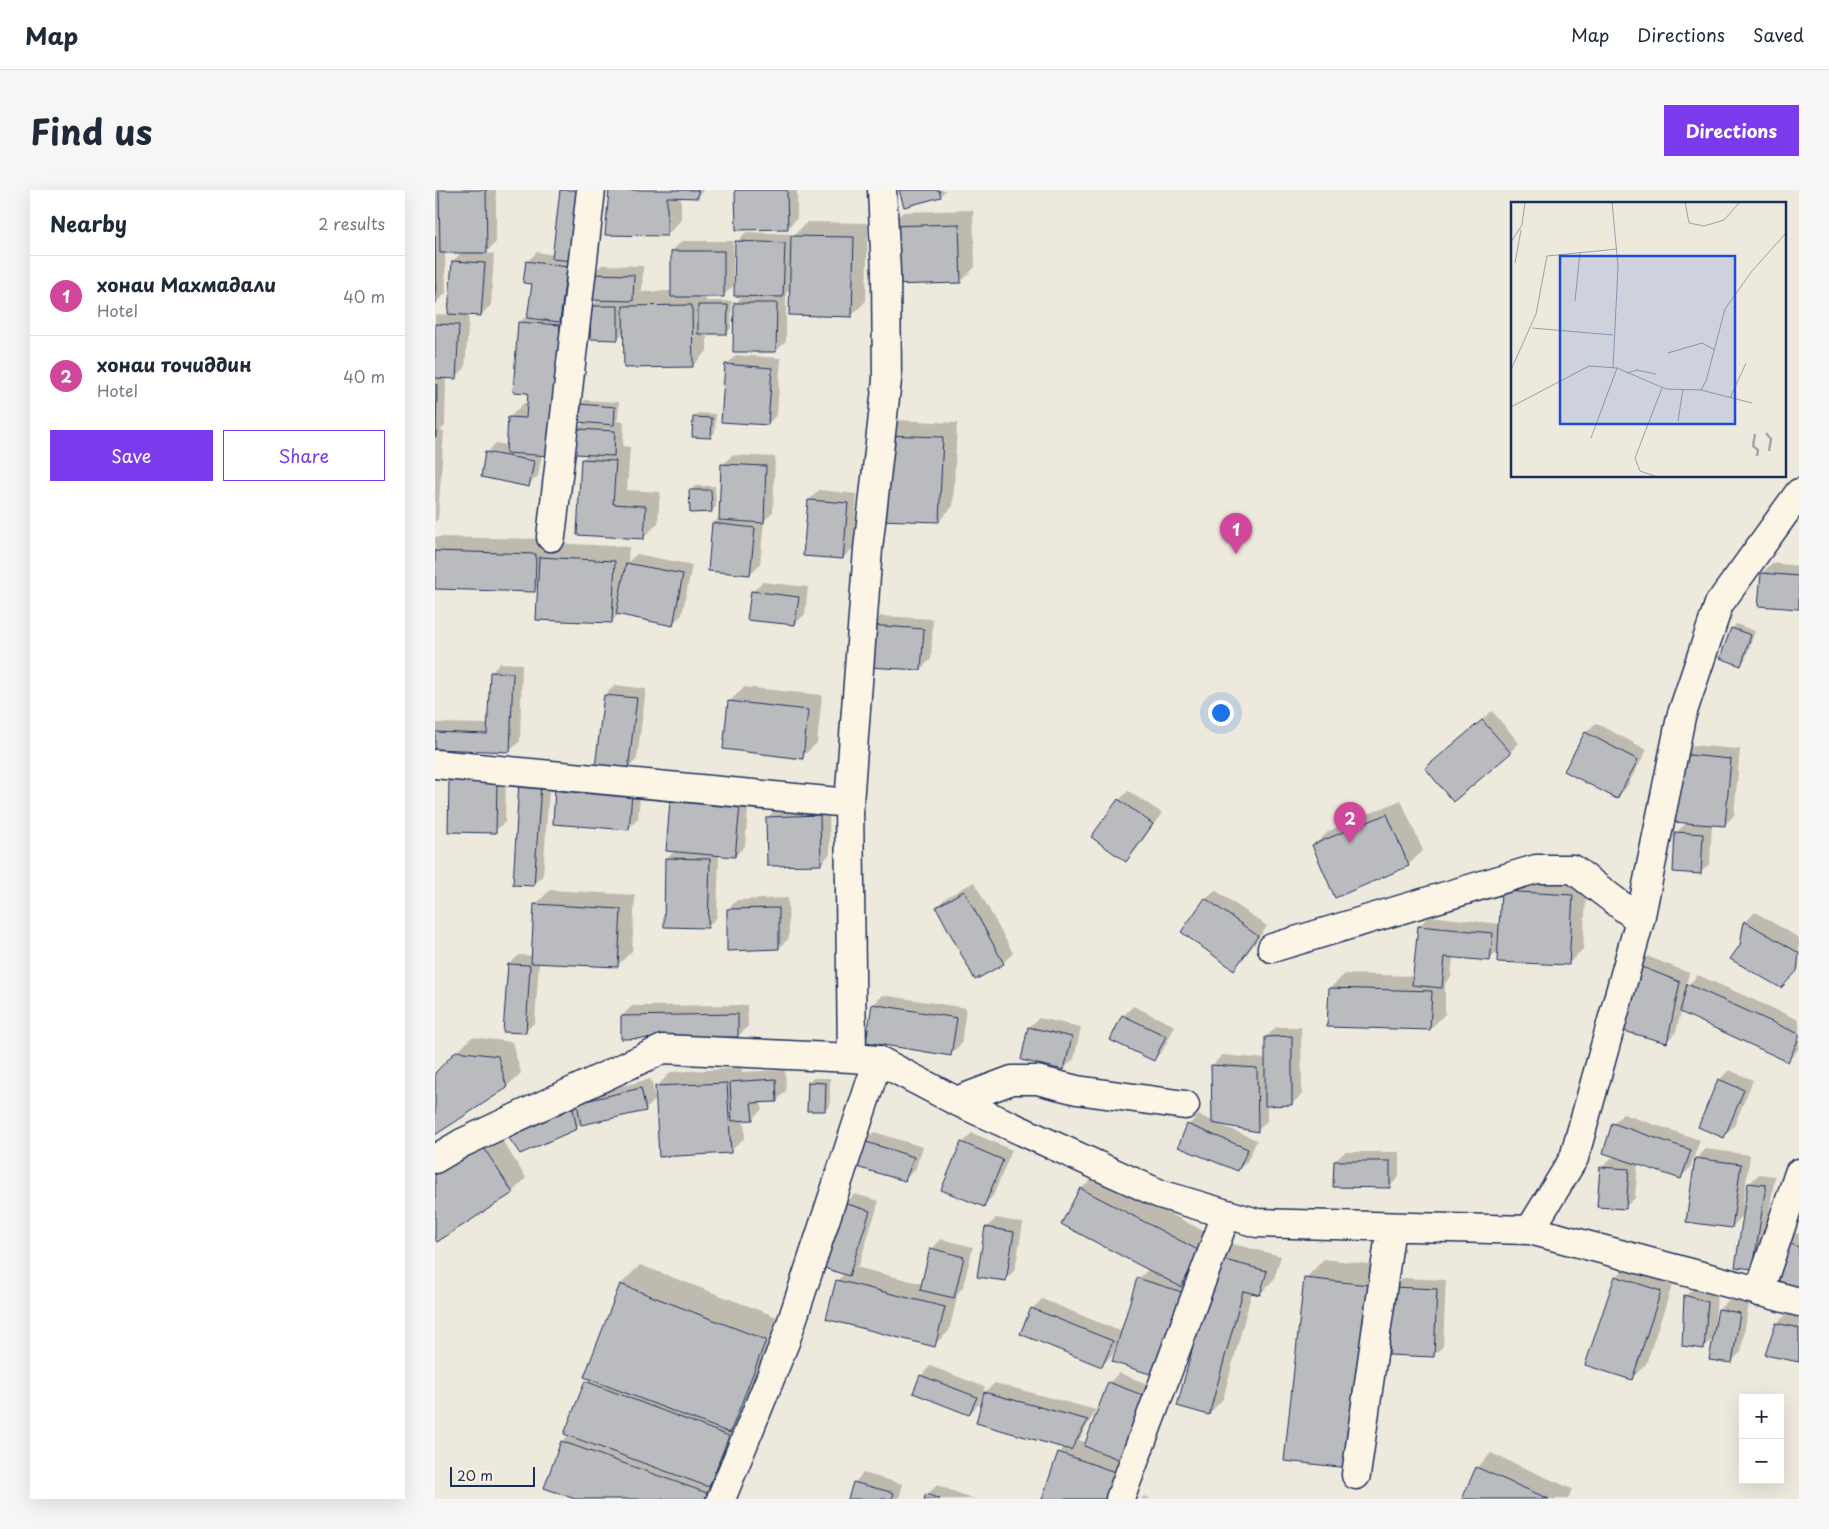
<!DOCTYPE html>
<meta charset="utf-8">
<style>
body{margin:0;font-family:"Playpen Sans",sans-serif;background:#f6f6f7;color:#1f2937}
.controls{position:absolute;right:15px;bottom:15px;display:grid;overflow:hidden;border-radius:0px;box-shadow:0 5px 20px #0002}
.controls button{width:45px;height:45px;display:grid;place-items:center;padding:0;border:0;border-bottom:1px solid #e0e1e3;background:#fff;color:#1f2937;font:25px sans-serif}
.scale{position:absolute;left:15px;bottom:12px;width:85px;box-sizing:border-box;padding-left:5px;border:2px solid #1b2f5e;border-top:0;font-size:14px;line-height:18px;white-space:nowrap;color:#1b2f5e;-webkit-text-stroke:4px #fcf5e5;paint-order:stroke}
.you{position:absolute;left:785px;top:522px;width:18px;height:18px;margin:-12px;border:4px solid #fff;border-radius:50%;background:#1a73e8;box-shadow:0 0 0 8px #1a73e833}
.badge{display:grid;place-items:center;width:32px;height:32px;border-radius:50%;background:#7c3aed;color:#fff;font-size:16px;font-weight:700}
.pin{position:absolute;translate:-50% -41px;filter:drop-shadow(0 1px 2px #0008)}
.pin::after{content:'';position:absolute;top:26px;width:18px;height:15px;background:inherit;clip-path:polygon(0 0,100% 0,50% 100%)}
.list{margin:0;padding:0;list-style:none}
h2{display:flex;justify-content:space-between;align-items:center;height:65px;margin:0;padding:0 20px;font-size:21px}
h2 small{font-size:16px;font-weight:400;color:#747a83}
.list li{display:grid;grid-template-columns:32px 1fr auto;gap:15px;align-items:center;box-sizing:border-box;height:80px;padding:0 20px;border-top:1px solid #e0e1e3}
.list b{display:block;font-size:19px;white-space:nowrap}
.list p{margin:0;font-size:16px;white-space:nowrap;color:#747a83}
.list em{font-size:16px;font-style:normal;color:#747a83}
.actions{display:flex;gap:10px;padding:15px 20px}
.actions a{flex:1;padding:11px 0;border:1px solid #7c3aed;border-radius:0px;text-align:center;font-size:18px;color:#7c3aed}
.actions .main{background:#7c3aed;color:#fff}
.map{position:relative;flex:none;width:1364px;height:1309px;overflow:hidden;border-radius:0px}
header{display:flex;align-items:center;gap:30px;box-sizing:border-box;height:70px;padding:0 25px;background:#fff;border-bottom:1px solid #e0e1e3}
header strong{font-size:24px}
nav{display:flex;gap:28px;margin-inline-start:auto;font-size:18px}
.intro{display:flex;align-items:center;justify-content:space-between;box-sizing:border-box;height:120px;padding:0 30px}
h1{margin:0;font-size:35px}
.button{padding:12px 22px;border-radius:0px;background:#7c3aed;color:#fff;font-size:18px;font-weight:700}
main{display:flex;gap:30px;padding:0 30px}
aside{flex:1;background:#fff;border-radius:0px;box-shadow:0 5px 20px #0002}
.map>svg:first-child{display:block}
.shadow{fill:#0003}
.building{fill:#babbbe;stroke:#1b2f5e}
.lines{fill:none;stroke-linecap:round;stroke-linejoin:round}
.street-casing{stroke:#1b2f5e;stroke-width:31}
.street{stroke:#fcf5e5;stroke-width:28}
.inset-river{fill:none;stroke:#a2a7af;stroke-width:2.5}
.inset-road{fill:none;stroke:#9a9faa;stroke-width:1}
.view{fill:#1d4ed8;fill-opacity:0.15;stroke:#1d4ed8;stroke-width:2.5}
.inset-edge{fill:none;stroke:#1b2f5e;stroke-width:2.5}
</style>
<header>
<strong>Map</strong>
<nav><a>Map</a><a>Directions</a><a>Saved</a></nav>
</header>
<div class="intro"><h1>Find us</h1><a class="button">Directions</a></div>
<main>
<aside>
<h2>Nearby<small>2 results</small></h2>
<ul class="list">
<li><span class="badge" style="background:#d1479c">1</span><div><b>хонаи Махмадали</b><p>Hotel</p></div><em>40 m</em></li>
<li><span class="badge" style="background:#d1479c">2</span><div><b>хонаи точиддин</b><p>Hotel</p></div><em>40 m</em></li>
</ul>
<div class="actions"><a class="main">Save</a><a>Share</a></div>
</aside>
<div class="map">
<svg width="1364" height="1309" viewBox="0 0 1364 1309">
<rect width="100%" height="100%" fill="#eee9dd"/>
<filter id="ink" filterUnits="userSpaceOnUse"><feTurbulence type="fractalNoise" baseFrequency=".02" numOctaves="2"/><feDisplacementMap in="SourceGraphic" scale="10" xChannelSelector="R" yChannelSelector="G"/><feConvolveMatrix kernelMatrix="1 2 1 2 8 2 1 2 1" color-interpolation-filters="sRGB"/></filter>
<g filter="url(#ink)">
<path class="shadow" d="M 0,0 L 61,0 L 61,52 L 50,63 L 59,64 L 56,115 L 46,125 L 34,124 L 30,178 L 20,188 L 11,187 L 10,236 L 5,241 L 9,241 L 3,329 L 0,332 L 0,124 L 14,125 L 18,71 L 27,62 L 10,62 L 11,103 L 0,113 Z
M 126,0 L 155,0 L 103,286 L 93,295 L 47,286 L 52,262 L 61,253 L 72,255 L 74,228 L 89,213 L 93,213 L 94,202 L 84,133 L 94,123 L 98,93 L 92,72 L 102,62 L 119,65 Z
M 175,0 L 269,0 L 263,7 L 246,6 L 246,30 L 232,45 L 172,44 Z
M 301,0 L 362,0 L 362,28 L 353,38 Z
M 465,0 L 511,0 L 505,6 Z
M 538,20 L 540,77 L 525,92 L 454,36 L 468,22 Z
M 372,32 L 433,33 L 431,111 L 416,126 L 356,98 L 351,103 L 351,151 L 341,161 L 300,114 L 308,105 L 302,52 L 311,42 L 360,44 Z
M 247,51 L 298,51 L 298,96 L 288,106 L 271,106 L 271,111 L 297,111 L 296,138 L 292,143 L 272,142 L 272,161 L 258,175 L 190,141 L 182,149 L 157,116 L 164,109 L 157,84 L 167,75 L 208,76 L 207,100 L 205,102 L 237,101 L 237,61 Z
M 301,165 L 346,168 L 342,224 L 333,234 L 291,175 Z
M 150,210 L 184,212 L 183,229 L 181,231 L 189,232 L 188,256 L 195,257 L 192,300 L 225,302 L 223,333 L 208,348 L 143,344 L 148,269 L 154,263 L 142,239 L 150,231 L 145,215 Z
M 263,223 L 281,224 L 280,242 L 276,247 L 259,228 Z
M 463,230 L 522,233 L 518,316 L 504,331 L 448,245 Z
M 297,265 L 340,267 L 338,322 L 329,331 L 325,374 L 315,384 L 278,334 L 285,327 L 288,275 Z
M 260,296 L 280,296 L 281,317 L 276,321 L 256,301 Z
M 384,300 L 422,304 L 418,358 L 408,368 L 374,310 Z
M 0,347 L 115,349 L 120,353 L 194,357 L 193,372 L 202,364 L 257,375 L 247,425 L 237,434 L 185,423 L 176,432 L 104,396 L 99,401 L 0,398 Z
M 1337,373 L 1364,376 L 1364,418 L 1327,383 Z
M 327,392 L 373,397 L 370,424 L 360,434 L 317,402 Z
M 446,426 L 498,429 L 496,469 L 486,479 L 436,436 Z
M 1301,434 L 1320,441 L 1310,470 L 1305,474 L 1297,439 Z
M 65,473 L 87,474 L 85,551 L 75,561 L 0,558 L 0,533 L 54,534 L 56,483 Z
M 180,495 L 211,499 L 202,569 L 192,579 L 170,505 Z
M 309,497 L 387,505 L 382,553 L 367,567 L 295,511 Z
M 1057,521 L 1084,553 L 1075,562 L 992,578 Z
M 1161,533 L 1212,560 L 1191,598 L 1182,607 L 1131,580 L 1151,542 Z
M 1254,555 L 1305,559 L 1299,625 L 1290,635 L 1277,634 L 1275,673 L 1265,683 L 1241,643 L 1252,632 L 1239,631 Z
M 25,581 L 71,582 L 70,632 L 60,641 L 15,591 Z
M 115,584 L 108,685 L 99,695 L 85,593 Z
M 206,594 L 203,629 L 194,638 L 119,633 Z
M 693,601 L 727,623 L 700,661 L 691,670 L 684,610 Z
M 246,602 L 314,607 L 310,656 L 300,666 L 284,665 L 282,727 L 273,737 L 231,669 L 240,661 L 237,611 Z
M 966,610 L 988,661 L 973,675 L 879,655 L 894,641 Z
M 394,616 L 395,664 L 386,674 L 333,627 L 342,618 Z
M 1082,687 L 1152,691 L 1148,759 L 1133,774 L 1064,760 L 1054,770 L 1018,766 L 1016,787 L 1010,793 L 1010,824 L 995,839 L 895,798 L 910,784 L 979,786 L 984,736 L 994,726 L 1065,734 L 1067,702 Z
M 539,692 L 578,763 L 568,773 L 502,717 L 512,707 Z
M 115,700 L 200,705 L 197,761 L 182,776 L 104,772 L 100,832 L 90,842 L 74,774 L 84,765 L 97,766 L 100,715 Z
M 780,700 L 832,736 L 809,768 L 799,778 L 771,709 Z
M 353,708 L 354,748 L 344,758 L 293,719 L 302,710 Z
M 1320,722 L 1364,748 L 1364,778 L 1346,797 L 1307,755 L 1311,732 Z
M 1212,766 L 1254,783 L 1251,797 L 1263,785 L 1364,830 L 1364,857 L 1362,861 L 1353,871 L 1246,821 L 1241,842 L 1232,851 L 1203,776 Z
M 448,805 L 531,818 L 526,854 L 516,864 L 439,814 Z
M 312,815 L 313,836 L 303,846 L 187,826 L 197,816 Z
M 698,816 L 740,836 L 728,860 L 719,869 L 688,826 Z
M 604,828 L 646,837 L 639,869 L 629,878 L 587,869 L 594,837 Z
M 841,837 L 866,837 L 867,904 L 857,914 L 832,915 L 832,931 L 822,941 L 785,935 L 822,950 L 813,970 L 803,980 L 754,935 L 763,925 L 778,931 L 778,875 L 787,865 L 831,869 L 831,847 Z
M 37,847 L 77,852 L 86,883 L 71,897 L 0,944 L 0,885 Z
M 306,878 L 307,882 L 350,880 L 351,901 L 342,910 L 326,911 L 327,919 L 317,929 L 309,929 L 310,947 L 295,962 L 221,897 L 236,882 Z
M 1294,880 L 1318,890 L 1299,936 L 1289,946 L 1284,890 Z
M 378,888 L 395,888 L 395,915 L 390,920 L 374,893 Z
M 216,889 L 220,910 L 211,919 L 147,931 L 141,938 L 73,944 L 153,904 Z
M 1188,924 L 1265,950 L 1255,978 L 1245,988 L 1203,973 L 1200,1008 L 1190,1017 L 1167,978 L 1176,968 L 1186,968 L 1178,934 Z
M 62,942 L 91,988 L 77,1002 L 0,1047 L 0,981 Z
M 439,942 L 488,957 L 480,980 L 470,989 L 430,952 Z
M 537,943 L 577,960 L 558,1006 L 548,1016 L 527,953 Z
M 1271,959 L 1315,965 L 1308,1014 L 1311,1014 L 1314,994 L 1324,984 L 1340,986 L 1327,1068 L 1318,1078 L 1309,1024 L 1297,1037 L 1261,969 Z
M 910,962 L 964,962 L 964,987 L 954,997 L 900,971 Z
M 661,985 L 778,1046 L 735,1170 L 682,1153 L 677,1166 L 667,1175 L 597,1119 L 607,1109 L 687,1142 L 703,1089 L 714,1079 L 646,999 Z
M 420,1004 L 444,1011 L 424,1075 L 421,1077 L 488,1094 L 497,1059 L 506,1049 L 538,1057 L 528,1097 L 523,1103 L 514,1141 L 499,1155 L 402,1091 L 410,1083 L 390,1077 L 410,1013 Z
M 561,1028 L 588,1033 L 580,1080 L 570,1090 L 551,1038 Z
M 1358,1042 L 1364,1044 L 1364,1056 L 1354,1052 L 1354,1055 L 1364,1058 L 1364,1096 L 1342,1089 L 1349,1052 Z
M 798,1054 L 846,1066 L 839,1089 L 825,1104 L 817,1102 L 788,1209 L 774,1224 L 783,1068 Z
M 889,1069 L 952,1076 L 932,1257 L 870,1089 Z
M 1196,1072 L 1240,1087 L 1211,1174 L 1196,1189 L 1181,1087 Z
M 205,1075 L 350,1130 L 278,1309 L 144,1309 L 127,1251 L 134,1245 L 151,1192 L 155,1188 L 151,1186 L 186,1094 Z
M 968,1088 L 1011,1090 L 1008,1156 L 998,1166 L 958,1098 Z
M 1260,1096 L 1282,1103 L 1280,1134 L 1282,1134 L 1284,1119 L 1294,1110 L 1314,1113 L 1306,1162 L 1296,1172 L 1280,1147 L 1269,1157 L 1250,1106 Z
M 1352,1124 L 1364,1127 L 1364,1170 L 1342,1133 Z
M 495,1176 L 550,1197 L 544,1214 L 534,1224 L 486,1186 Z
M 684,1183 L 718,1196 L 679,1309 L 608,1309 L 624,1263 L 630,1257 L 550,1202 L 560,1193 L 661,1220 L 644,1250 L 652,1253 L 674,1193 Z
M 1056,1263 L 1137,1299 L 1133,1309 L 1028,1309 L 1042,1278 Z
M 428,1283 L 468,1294 L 464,1309 L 415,1309 L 419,1293 Z
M 502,1295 L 539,1309 L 490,1309 L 492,1305 Z
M 709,1306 L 716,1309 L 706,1309 Z"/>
<path class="building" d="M 4,0 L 51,0 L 52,63 L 5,63 Z
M 125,0 L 147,0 L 139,71 L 117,69 Z
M 174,0 L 263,0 L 263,8 L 232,7 L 232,46 L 170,45 Z
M 300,0 L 352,0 L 353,39 L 301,40 Z
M 464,0 L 504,0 L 506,7 L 469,17 Z
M 524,34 L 526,93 L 454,95 L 452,36 Z
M 0,46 L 1,114 L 0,114 Z
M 356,46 L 419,47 L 417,127 L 354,125 Z
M 300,51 L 350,53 L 348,107 L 299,106 Z
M 236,61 L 289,61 L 289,107 L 236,107 Z
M 17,71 L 50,73 L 46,126 L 13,124 Z
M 91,71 L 132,77 L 125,132 L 92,128 L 97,94 L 88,93 Z
M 156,84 L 199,85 L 198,111 L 155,110 Z
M 299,113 L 342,113 L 341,162 L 298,162 Z
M 257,115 L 258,177 L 189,178 L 188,116 Z
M 263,115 L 293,115 L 292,144 L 263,144 Z
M 156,116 L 183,116 L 183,150 L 155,149 Z
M 83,132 L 125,135 L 116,266 L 71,263 L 73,227 L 91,228 L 93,203 L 78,202 Z
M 0,134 L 24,135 L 21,189 L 0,188 Z
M 290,174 L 337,178 L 333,235 L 286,232 Z
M 0,194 L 2,195 L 1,247 L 0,247 Z
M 144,214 L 180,217 L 179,235 L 143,232 Z
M 258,227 L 277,228 L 276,248 L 257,247 Z
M 141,239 L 180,241 L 179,266 L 140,264 Z
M 447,245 L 508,247 L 504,332 L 443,330 Z
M 50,262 L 99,271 L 94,297 L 46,287 Z
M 146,269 L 181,271 L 178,314 L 211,316 L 209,349 L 142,345 Z
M 286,274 L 331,276 L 329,333 L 284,330 Z
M 254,300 L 276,300 L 277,322 L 255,323 Z
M 373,310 L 413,313 L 408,369 L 368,366 Z
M 277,333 L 320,338 L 315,385 L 273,381 Z
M 0,361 L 101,364 L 100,402 L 0,399 Z
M 104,367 L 180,371 L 177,433 L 101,430 Z
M 191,373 L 248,384 L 238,436 L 181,424 Z
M 1326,383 L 1364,386 L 1364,419 L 1323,416 Z
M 316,401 L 364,407 L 360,435 L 312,430 Z
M 435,435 L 489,439 L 486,480 L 432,477 Z
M 1296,438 L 1316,445 L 1306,476 L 1285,468 Z
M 55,482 L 78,483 L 75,562 L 0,559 L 0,542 L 52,544 Z
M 169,505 L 202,508 L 193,580 L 160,577 Z
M 293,511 L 373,520 L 368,569 L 288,559 Z
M 1047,530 L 1076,563 L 1018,612 L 990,578 Z
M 1150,542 L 1203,570 L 1182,609 L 1129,581 Z
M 1243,564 L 1296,569 L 1290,636 L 1238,632 Z
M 14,590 L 62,591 L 61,643 L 13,642 Z
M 84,592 L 106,594 L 99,696 L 78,695 Z
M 120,598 L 197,603 L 194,640 L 118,634 Z
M 683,609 L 718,634 L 691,672 L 656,647 Z
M 235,611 L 305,616 L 300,667 L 231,661 Z
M 952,624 L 974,676 L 900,708 L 877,655 Z
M 385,625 L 386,675 L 332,676 L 331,627 Z
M 1240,642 L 1268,644 L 1266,684 L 1238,682 Z
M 230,668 L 275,669 L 273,738 L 229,737 Z
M 529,701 L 569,774 L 540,790 L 501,717 Z
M 1066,701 L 1138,705 L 1134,775 L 1062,772 Z
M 770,708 L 823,746 L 799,780 L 746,742 Z
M 99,714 L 186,719 L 183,777 L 96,773 Z
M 344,718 L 344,759 L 292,761 L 292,719 Z
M 1309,731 L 1364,763 L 1362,781 L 1346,798 L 1295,769 L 1305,755 Z
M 983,736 L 1058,743 L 1055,771 L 1010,767 L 1007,798 L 977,795 Z
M 73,774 L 95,775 L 91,843 L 68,842 Z
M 1202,775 L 1245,792 L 1232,853 L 1185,840 Z
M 1252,794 L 1364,844 L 1364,848 L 1353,872 L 1245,822 Z
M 894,798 L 997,801 L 995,840 L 892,837 Z
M 437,814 L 522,828 L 516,866 L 431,852 Z
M 303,824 L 303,847 L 186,849 L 186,826 Z
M 687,825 L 731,846 L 719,871 L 675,850 Z
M 593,837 L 637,847 L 629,880 L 586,870 Z
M 857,846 L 857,915 L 830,916 L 830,847 Z
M 21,861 L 63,866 L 72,898 L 0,945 L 0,883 Z
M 776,875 L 822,878 L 823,942 L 777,933 Z
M 341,889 L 342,912 L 316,913 L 318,930 L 297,931 L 295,892 Z
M 1283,889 L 1309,900 L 1289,948 L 1263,937 Z
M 373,892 L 391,893 L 390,921 L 372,921 Z
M 292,893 L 296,963 L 224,967 L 220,896 Z
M 206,898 L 211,921 L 146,935 L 142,913 Z
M 137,914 L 142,939 L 85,964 L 71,944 Z
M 1177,933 L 1256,960 L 1246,989 L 1168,963 Z
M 752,934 L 813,959 L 803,981 L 743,957 Z
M 428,951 L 479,967 L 470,991 L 418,976 Z
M 526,952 L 568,970 L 549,1017 L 506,1000 Z
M 47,955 L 78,1003 L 2,1052 L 0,1049 L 0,985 Z
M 1260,968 L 1306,974 L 1297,1038 L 1251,1032 Z
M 899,971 L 955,971 L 955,998 L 898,997 Z
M 1165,977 L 1194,979 L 1191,1019 L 1162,1017 Z
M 1313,993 L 1331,995 L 1318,1079 L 1300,1077 Z
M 645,998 L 765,1061 L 746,1097 L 626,1034 Z
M 409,1013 L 435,1021 L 414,1086 L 389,1078 Z
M 550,1037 L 579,1042 L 571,1091 L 542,1087 Z
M 1348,1051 L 1364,1057 L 1364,1098 L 1340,1090 Z
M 495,1058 L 529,1067 L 519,1108 L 485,1100 Z
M 782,1068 L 832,1081 L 825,1105 L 808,1101 L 774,1225 L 742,1216 Z
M 1180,1086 L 1226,1101 L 1197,1190 L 1150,1175 Z
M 702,1088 L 747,1102 L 721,1186 L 677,1172 Z
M 869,1088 L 934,1095 L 914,1278 L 849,1271 Z
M 401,1090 L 510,1117 L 500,1157 L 391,1129 Z
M 185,1094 L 331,1150 L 295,1243 L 149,1187 Z
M 957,1097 L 1002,1099 L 999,1167 L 954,1165 Z
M 1249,1105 L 1273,1112 L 1269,1159 L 1247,1156 Z
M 596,1118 L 678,1151 L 667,1177 L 585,1144 Z
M 1283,1119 L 1305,1123 L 1297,1173 L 1274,1170 Z
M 1341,1133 L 1364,1138 L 1364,1172 L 1330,1165 Z
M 485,1185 L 542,1207 L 534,1225 L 478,1203 Z
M 150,1191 L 294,1246 L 274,1297 L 129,1244 Z
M 673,1192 L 710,1206 L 686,1270 L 649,1256 Z
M 549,1202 L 653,1230 L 636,1260 L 541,1233 Z
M 126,1251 L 272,1303 L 270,1309 L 140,1309 L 109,1298 Z
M 623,1262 L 680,1282 L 670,1309 L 607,1309 Z
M 1041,1277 L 1114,1309 L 1027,1309 Z
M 418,1292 L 459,1303 L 457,1309 L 413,1309 Z
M 491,1304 L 505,1309 L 489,1309 Z"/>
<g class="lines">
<defs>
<path id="street" d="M 116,347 L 156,0
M 0,574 L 414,613
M 837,758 L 1101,679 L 1138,679 L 1205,730
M 417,868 L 414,613 L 433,359 L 452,190 L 451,82 L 447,0
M 521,911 L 577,890 L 602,890 L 642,900 L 750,915
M 0,969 L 27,953 L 228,859 L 417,868 L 443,870 L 521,911 L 725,1004 L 822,1033 L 1095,1040 L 1139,968 L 1205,730 L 1246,527 L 1284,414 L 1364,303
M 1095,1040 L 1364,1112
M 1324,1102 L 1364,983
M 921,1285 L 956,1037
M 286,1309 L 350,1152 L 443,870
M 685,1309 L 791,1025"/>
</defs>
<use href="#street" class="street-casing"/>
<use href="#street" class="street"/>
</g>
</g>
<g transform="translate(1076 12)">
<rect width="275" height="275" fill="#eee9dd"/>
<path class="inset-river" d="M 255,231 L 260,237 L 258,249M 244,232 L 242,244 L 247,248 L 246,254"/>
<path class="inset-road" d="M 101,0 L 107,64 L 102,166M 174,0 L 178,21 L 193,24 L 213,18 L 229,0M 0,40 L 11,23 L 14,0M 4,61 L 10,28M 64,99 L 69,50M 21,126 L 102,133M 157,151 L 191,141 L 204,148M 0,168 L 25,112 L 36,54 L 106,47M 116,171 L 126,168 L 145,172M 190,188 L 241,201M 219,196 L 235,161M 0,205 L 78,164 L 106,166 L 155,187 L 190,188 L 195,179 L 214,107 L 241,69 L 275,31M 167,219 L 172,187M 80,236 L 106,166M 144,274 L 129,269 L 124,256 L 151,186"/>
<path class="view" d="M 49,54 L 224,54 L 224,222 L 49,222 Z"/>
<rect width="275" height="275" class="inset-edge"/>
</g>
</svg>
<div class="controls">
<button>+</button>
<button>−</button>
</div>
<div class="scale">20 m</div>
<div class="you"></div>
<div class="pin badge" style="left:801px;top:364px;background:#d1479c">1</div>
<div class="pin badge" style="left:915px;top:653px;background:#d1479c">2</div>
</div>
</main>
